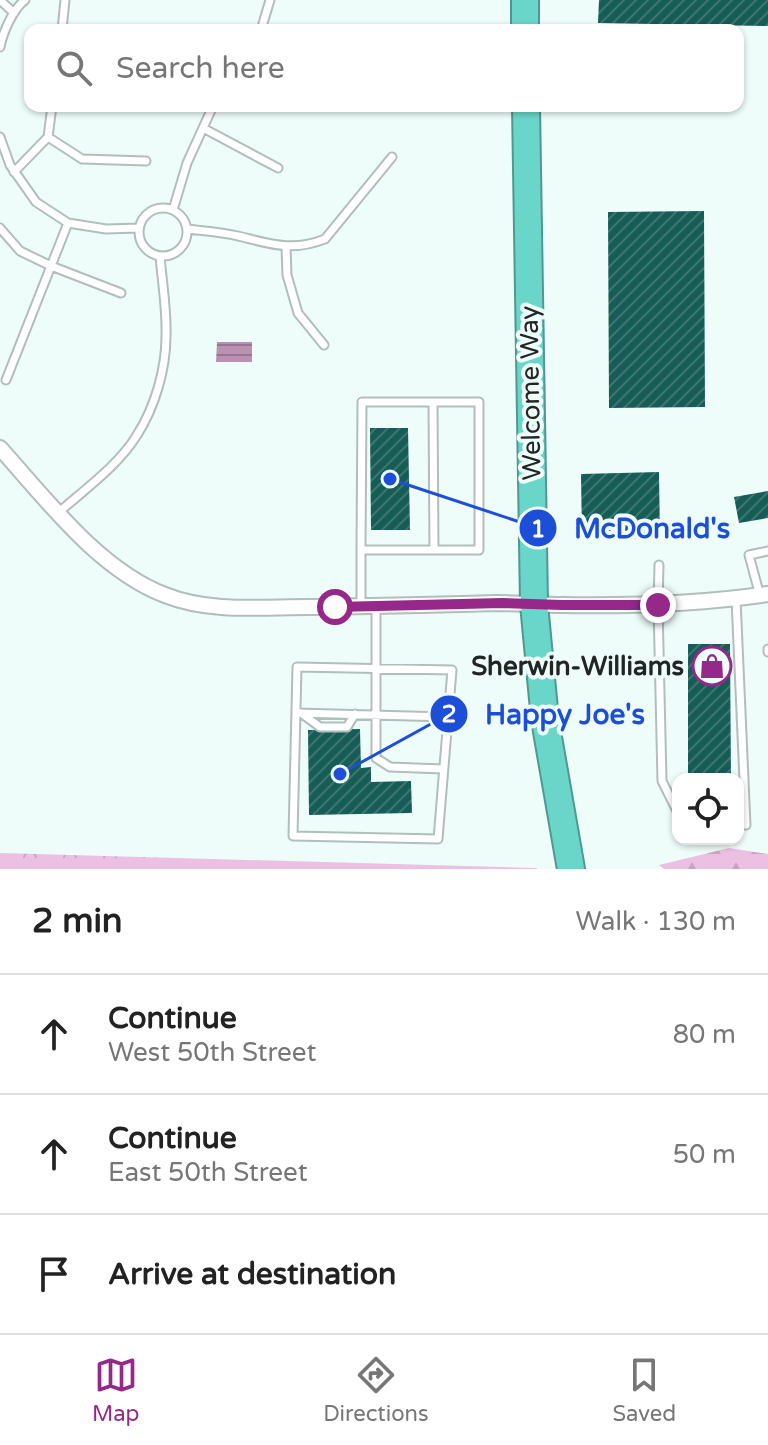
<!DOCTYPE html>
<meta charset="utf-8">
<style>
body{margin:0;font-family:"Varela Round",sans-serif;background:#f2f2f2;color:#222}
.controls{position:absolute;right:24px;bottom:24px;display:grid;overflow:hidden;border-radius:16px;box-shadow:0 2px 6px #0004}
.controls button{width:72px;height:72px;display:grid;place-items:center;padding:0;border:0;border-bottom:2px solid #e0e0e0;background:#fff;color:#222;font:40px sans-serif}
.stop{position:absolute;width:24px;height:24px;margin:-18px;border:6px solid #952889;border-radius:50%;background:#fff}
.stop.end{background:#952889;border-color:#fff;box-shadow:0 2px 8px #0008}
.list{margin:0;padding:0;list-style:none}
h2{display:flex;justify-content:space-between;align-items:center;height:104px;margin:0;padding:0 32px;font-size:34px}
h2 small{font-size:26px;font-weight:400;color:#767676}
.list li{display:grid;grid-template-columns:52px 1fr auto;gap:24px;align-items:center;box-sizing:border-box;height:120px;padding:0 32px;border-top:2px solid #e0e0e0}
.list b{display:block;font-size:30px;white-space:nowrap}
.list p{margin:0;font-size:26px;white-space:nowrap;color:#767676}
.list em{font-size:26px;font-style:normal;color:#767676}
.icon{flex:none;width:44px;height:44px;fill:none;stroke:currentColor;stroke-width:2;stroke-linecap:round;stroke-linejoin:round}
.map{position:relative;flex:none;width:768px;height:869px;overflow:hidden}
.search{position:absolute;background:#fff;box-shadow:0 2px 6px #0004;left:24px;right:24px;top:24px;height:88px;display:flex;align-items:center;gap:20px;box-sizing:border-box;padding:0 28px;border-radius:16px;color:#767676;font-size:30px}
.sheet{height:464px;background:#fff}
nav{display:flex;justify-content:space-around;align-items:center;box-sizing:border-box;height:112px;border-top:2px solid #e0e0e0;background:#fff;font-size:22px;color:#767676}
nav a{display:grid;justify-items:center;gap:4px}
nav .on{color:#952889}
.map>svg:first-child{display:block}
.forest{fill:url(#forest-firs)}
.park{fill:url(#park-crowns)}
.water{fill:url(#water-rules)}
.building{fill:url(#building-hatch)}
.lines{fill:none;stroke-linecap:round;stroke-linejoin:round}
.lane-casing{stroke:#b1bebc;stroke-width:11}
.street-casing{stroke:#b1bebc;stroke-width:18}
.highway-casing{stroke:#509890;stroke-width:30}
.lane{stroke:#fff;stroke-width:7}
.street{stroke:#fff;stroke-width:14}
.highway{stroke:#6ad6c9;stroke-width:26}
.route{stroke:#952889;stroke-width:10}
.labels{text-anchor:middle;stroke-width:8;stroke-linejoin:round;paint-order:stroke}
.street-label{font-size:26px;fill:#212625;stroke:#effdfa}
.poi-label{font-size:26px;font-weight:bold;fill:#212625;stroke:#effdfa;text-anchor:end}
.leader{fill:none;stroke:#1d4ed8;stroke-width:3}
.callout-dot{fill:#1d4ed8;stroke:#effdfa;stroke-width:3}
.mark-label{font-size:24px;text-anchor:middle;font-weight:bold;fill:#fff}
.callout-label{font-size:28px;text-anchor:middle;font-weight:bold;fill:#1d4ed8;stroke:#effdfa;stroke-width:8;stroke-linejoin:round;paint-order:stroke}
</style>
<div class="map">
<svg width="768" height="869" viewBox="0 0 768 869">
<defs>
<pattern id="forest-firs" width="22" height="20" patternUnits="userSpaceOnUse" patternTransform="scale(2)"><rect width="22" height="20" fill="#ecc0e3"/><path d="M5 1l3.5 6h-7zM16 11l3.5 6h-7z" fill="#caa5c3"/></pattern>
<pattern id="park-crowns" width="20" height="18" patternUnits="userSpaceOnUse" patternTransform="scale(2)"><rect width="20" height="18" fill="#ecc0e3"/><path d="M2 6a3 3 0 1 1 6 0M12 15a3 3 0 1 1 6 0" fill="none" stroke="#caa5c3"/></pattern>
<pattern id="water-rules" width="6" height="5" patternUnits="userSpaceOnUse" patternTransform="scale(2)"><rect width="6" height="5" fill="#bb91b3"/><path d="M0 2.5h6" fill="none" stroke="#987691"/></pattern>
<pattern id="building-hatch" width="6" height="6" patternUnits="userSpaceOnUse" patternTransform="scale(2)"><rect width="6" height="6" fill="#155d56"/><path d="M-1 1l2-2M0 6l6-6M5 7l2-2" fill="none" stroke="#3f7570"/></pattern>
</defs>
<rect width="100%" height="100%" fill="#effdfa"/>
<path class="forest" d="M 729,848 L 768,854 L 768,869 L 664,869 L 659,865 Z"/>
<path class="park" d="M 0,853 L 537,868 L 537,869 L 0,869 Z"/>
<path class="water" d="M 217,342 L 252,342 L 252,362 L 216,362 Z"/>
<path class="building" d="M 599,0 L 768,0 L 768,26 L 598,23 Z
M 704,211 L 705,407 L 609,408 L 608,212 Z
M 370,428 L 408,428 L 410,530 L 371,530 Z
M 659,472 L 660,538 L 582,539 L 581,474 Z
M 768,491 L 768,518 L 739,523 L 734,497 Z
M 688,644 L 730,644 L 731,779 L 688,779 Z
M 360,729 L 361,768 L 371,767 L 371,782 L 411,781 L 412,813 L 309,815 L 308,730 Z"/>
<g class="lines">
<defs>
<path id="lane" d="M 0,0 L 14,13
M 62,30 L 65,0
M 261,30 L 270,0
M 0,47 C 3,32 13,9 25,0
M 203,128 L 278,168
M 0,137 L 10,165 L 36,202 L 68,223 L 106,229 L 139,228
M 48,137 L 82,159 L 146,161
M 14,172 L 48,137 L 52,106
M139 232a24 24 0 1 1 48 0a24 24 0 1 1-48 0Z
M 173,210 L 187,163 L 213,106
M 0,228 L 20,251 L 51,266 L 68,223
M 187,229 C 204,231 221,232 238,236 C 271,244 292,252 325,239 L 392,157
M 286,247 L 287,275 L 298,313 L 324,345
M 6,380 L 51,266 L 121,293
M 362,402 L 479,402 L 479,550 L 361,550 Z
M 433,402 L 434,550
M 58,513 C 84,490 119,465 137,435 C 155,407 166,369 166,336 C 167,309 162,282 160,256
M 659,565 L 658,605 L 662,781 L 678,813
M 760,596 L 749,555 L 768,551
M 736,599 L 746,825 L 738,825
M 361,606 L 361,550
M 376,606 L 376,758 L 390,767 L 443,769
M 768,649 L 768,652
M 297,667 L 452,670 L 438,839 L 293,836 Z
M 296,713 L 448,717
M 301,713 L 320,727 L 347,727 L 355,714"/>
<path id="street" d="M 0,448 C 46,499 99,570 165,595 C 210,613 261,607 309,607 C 371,606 434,605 496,603 C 519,603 541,605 563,605 C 631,606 700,604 768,594"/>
<path id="highway" d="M 525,0 L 525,30
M 526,106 L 534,604 L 545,720 L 571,869"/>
</defs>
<use href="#lane" class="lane-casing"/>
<use href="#street" class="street-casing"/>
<use href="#highway" class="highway-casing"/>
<use href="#lane" class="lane"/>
<use href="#street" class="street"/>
<use href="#highway" class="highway"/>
</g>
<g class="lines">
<path class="route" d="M 335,607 L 503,603 L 562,605 L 658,605"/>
</g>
<defs>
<symbol id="shop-ring" viewBox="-11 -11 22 22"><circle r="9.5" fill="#effdfa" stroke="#952889" stroke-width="1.5"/><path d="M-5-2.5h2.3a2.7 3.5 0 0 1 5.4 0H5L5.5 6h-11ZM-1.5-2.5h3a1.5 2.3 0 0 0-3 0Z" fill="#952889"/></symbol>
</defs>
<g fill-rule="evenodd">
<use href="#shop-ring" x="690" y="644" width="44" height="44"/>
</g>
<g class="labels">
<g class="street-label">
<text transform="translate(530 393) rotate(-91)" y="9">Welcome Way</text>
</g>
<g class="poi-label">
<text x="684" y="675">Sherwin-Williams</text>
</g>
</g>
<path class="leader" d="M390 479L538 528M340 774L449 714"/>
<g class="callout-dot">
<circle cx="390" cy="479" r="8"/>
<circle cx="340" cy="774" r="8"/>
<circle cx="538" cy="528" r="20"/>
<circle cx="449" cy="714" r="20"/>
</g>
<g class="mark-label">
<text x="538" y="537">1</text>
<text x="449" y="722">2</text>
</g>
<g class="callout-label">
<text x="652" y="538">McDonald's</text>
<text x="565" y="724">Happy Joe's</text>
</g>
</svg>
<div class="controls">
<button><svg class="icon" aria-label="locate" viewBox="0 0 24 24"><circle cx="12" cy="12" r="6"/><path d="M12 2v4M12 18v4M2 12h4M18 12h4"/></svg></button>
</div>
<div class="stop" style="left:335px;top:607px"></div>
<div class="stop end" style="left:658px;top:605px"></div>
<div class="search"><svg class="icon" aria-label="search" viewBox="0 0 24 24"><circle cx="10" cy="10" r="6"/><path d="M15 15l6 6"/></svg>Search here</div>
</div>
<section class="sheet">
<h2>2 min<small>Walk · 130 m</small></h2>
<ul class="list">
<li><svg class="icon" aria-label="ahead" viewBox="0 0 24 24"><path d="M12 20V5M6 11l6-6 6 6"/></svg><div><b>Continue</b><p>West 50th Street</p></div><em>80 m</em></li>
<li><svg class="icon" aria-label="ahead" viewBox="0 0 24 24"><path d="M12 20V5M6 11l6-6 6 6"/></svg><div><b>Continue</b><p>East 50th Street</p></div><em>50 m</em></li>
<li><svg class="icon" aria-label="arrive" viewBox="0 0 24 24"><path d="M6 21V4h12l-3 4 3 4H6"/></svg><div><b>Arrive at destination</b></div></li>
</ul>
</section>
<nav>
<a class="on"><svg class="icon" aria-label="map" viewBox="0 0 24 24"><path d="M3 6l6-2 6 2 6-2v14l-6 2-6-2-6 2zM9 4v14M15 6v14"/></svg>Map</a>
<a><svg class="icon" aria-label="directions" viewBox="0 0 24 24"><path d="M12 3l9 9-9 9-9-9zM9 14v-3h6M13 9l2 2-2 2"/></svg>Directions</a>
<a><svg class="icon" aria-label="saved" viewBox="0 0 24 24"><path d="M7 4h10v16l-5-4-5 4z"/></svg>Saved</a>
</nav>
